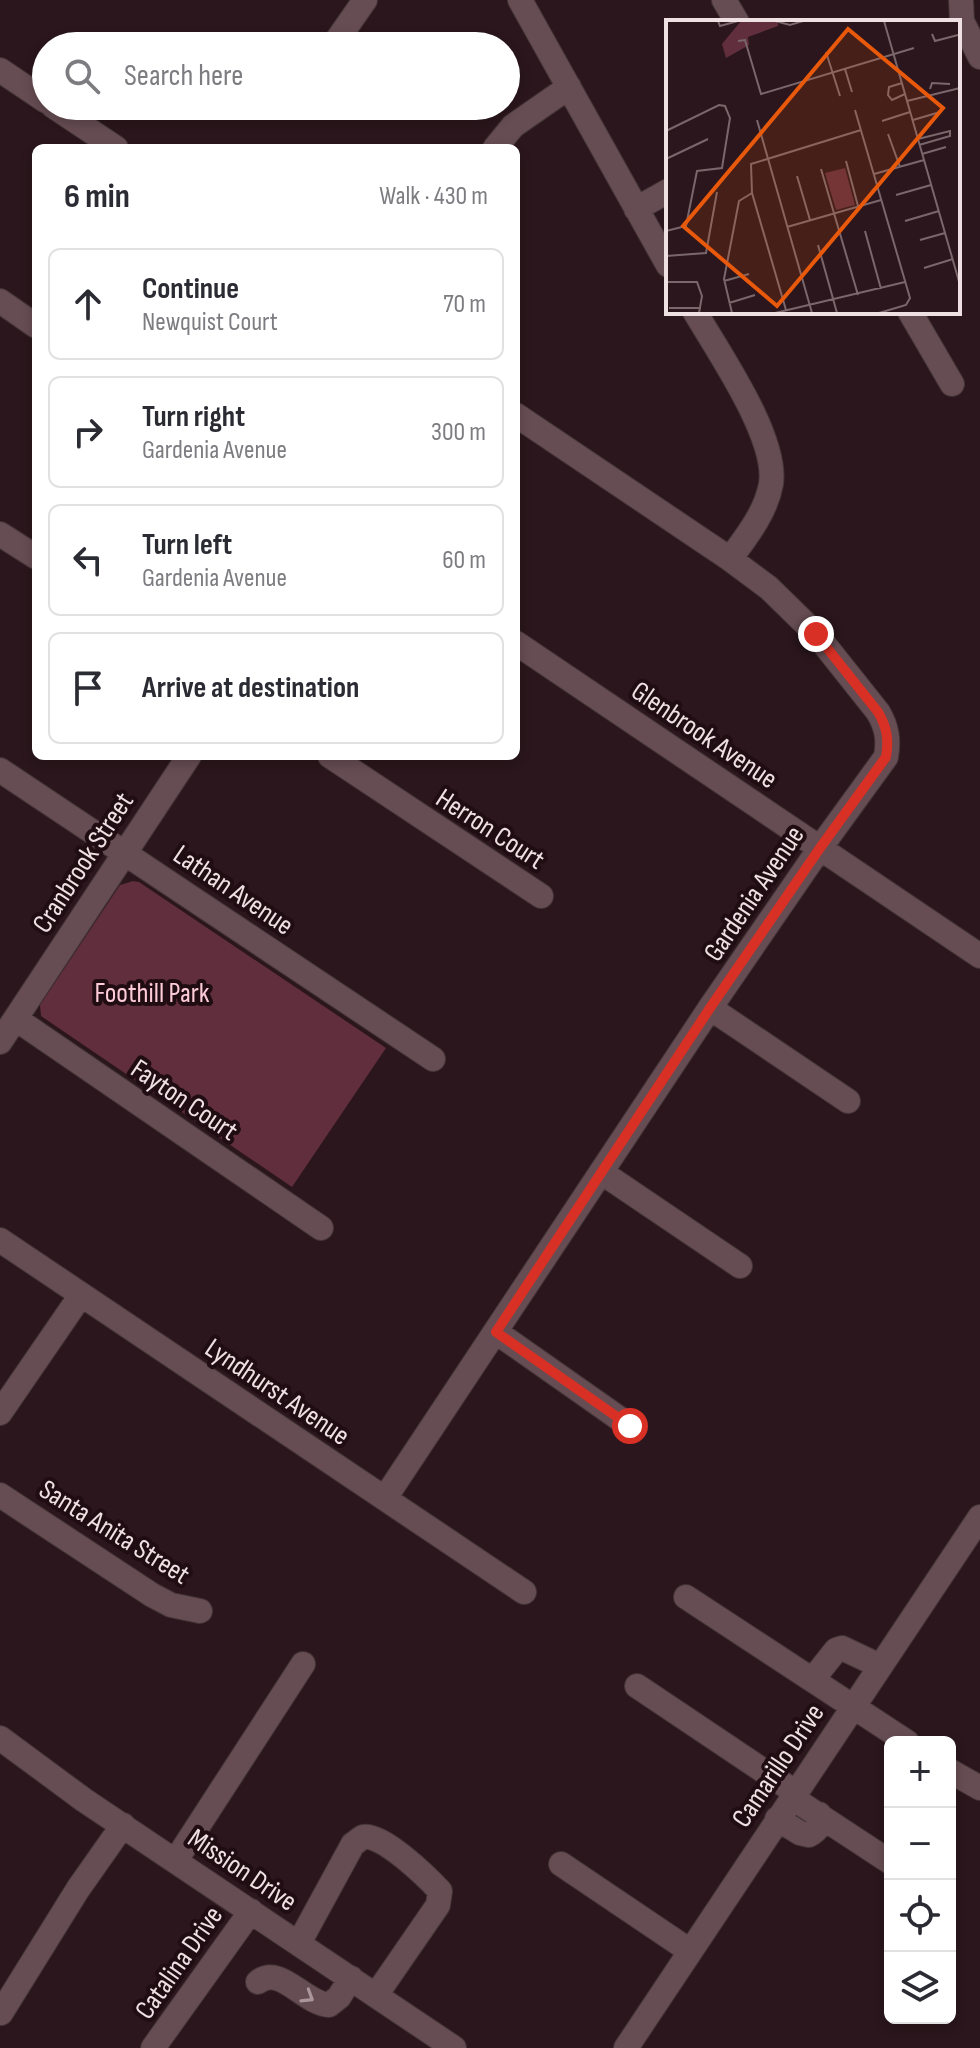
<!DOCTYPE html>
<meta charset="utf-8">
<style>
body{margin:0;font-family:"Sofia Sans Condensed",sans-serif;background:#f2f2f3;color:#2b2b33}
.controls{position:absolute;right:24px;bottom:24px;display:grid;overflow:hidden;border-radius:12px;box-shadow:0 4px 12px #0003}
.controls button{width:72px;height:72px;display:grid;place-items:center;padding:0;border:0;border-bottom:2px solid #e1e1e2;background:#fff;color:#2b2b33;font:40px sans-serif}
.stop{position:absolute;width:24px;height:24px;margin:-18px;border:6px solid #d93025;border-radius:50%;background:#fff}
.stop.end{background:#d93025;border-color:#fff;box-shadow:0 2px 8px #0008}
.list{margin:0;padding:0;list-style:none}
h2{display:flex;justify-content:space-between;align-items:center;height:104px;margin:0;padding:0 32px;font-size:34px}
h2 small{font-size:26px;font-weight:400;color:#7c7c81}
.list li{display:grid;grid-template-columns:52px 1fr auto;gap:24px;align-items:center;box-sizing:border-box;height:112px;margin:0 16px 16px;padding:0 16px;border:2px solid #e1e1e2;border-radius:12px}
.list b{display:block;font-size:30px;white-space:nowrap}
.list p{margin:0;font-size:26px;white-space:nowrap;color:#7c7c81}
.list em{font-size:26px;font-style:normal;color:#7c7c81}
.icon{flex:none;width:44px;height:44px;fill:none;stroke:currentColor;stroke-width:2;stroke-linecap:round;stroke-linejoin:round}
.map{position:relative;flex:none;width:980px;height:2048px;overflow:hidden}
.search{position:absolute;background:#fff;box-shadow:0 4px 12px #0003;left:32px;top:32px;width:488px;height:88px;display:flex;align-items:center;gap:20px;box-sizing:border-box;padding:0 28px;border-radius:44px;color:#7c7c81;font-size:30px}
.panel{position:absolute;background:#fff;box-shadow:0 4px 12px #0003;left:32px;top:144px;width:488px;height:616px;border-radius:12px}
.map>svg:first-child{display:block}
.green{fill:#612e3e}
.lines{fill:none;stroke-linecap:round;stroke-linejoin:round}
.minor-casing{stroke:#433437;stroke-width:26}
.minor{stroke:#664d53;stroke-width:24}
.oneway{stroke:#aa969b}
.route{stroke:#d93025;stroke-width:10}
.labels{text-anchor:middle;stroke-width:8;stroke-linejoin:round;paint-order:stroke}
.street-label{font-size:28px;fill:#efe0e3;stroke:#200d13}
.park-label{font-size:28px;fill:#fdccd8;stroke:#200d13}
.inset-road{fill:none;stroke:#79676c;stroke-width:2}
.view{fill:#e8590c;fill-opacity:0.15;stroke:#e8590c;stroke-width:4}
.inset-edge{fill:none;stroke:#efe0e3;stroke-width:4}
</style>
<div class="map">
<svg width="980" height="2048" viewBox="0 0 980 2048">
<rect width="100%" height="100%" fill="#2a161c"/>
<path class="green" d="M 133,881 L 139,882 L 386,1048 L 292,1187 L 41,1016 L 40,1005 L 120,885 Z"/>
<g class="lines">
<defs>
<path id="minor" d="M 520,0 L 668,265
M 724,0 L 737,22
M 961,0 L 962,21 L 980,57
M 333,46 L 365,0
M 0,70 L 46,101
M 53,106 L 116,148
M 495,148 L 513,126 L 569,87
M 636,209 L 668,191
M 0,301 L 36,326
M 695,312 C 719,353 778,438 771,484 C 766,512 747,536 730,559
M 910,312 L 952,384
M 0,534 L 36,557
M 516,643 L 980,956
M 330,756 L 541,896
M 0,770 L 433,1059
M 710,1008 L 848,1101
M 16,1019 L 321,1228
M 0,1042 L 189,756
M 601,1172 L 740,1266
M 0,1240 L 524,1592
M 496,1332 L 630,1426
M 0,1413 L 81,1295
M 0,1495 L 152,1595 L 171,1605 L 200,1611
M 385,1498 L 710,1008 L 820,848 L 886,757 C 889,740 887,727 878,712 L 816,634 L 769,588 L 730,559 L 516,415
M 686,1597 L 907,1742
M 813,1679 L 836,1650 L 842,1648 L 880,1666
M 637,1686 L 795,1792
M 0,1738 L 84,1800 L 454,2048
M 950,1771 L 980,1788
M 791,1797 L 890,1862
M 777,1819 L 800,1833 L 809,1835 C 818,1830 822,1825 819,1814
M 176,1860 L 303,1664
M 561,1864 L 690,1951
M 299,1943 L 353,1844 C 355,1843 361,1838 363,1837 C 381,1832 428,1878 440,1891 L 438,1905 L 376,1995
M 258,1982 C 280,1964 305,2004 329,2005 L 339,1997 L 351,1978
M 1,2013 L 78,1889 L 123,1825
M 153,2048 L 251,1911
M 626,2048 L 980,1517"/>
</defs>
<use href="#minor" class="minor-casing"/>
<use href="#minor" class="minor"/>
</g>
<defs><path id="oneway-chevron" d="M-2-3.5L2.5 0L-2 3.5" fill="none" stroke-width="1.6" stroke-linecap="round" stroke-linejoin="round" transform="scale(2)"/></defs>
<use class="oneway" href="#oneway-chevron" transform="translate(308 1997) rotate(32)"/>
<g class="lines">
<path class="route" d="M 630,1426 L 496,1332 L 710,1008 L 820,848 L 886,757 C 889,740 887,727 878,712 L 816,634"/>
</g>
<g class="labels">
<g class="street-label">
<text transform="translate(705 734) rotate(34)" y="10">Glenbrook Avenue</text>
<text transform="translate(491 828) rotate(33)" y="10">Herron Court</text>
<text transform="translate(82 862) rotate(-57)" y="10">Cranbrook Street</text>
<text transform="translate(234 889) rotate(34)" y="10">Lathan Avenue</text>
<text transform="translate(753 893) rotate(-56)" y="10">Gardenia Avenue</text>
<text transform="translate(185 1099) rotate(34)" y="10">Fayton Court</text>
<text transform="translate(278 1391) rotate(34)" y="10">Lyndhurst Avenue</text>
<text transform="translate(115 1531) rotate(32)" y="10">Santa Anita Street</text>
<text transform="translate(777 1765) rotate(-56)" y="10">Camarillo Drive</text>
<text transform="translate(243 1869) rotate(34)" y="10">Mission Drive</text>
<text transform="translate(178 1962) rotate(-55)" y="10">Catalina Drive</text>
</g>
<g class="park-label">
<text x="152" y="1002">Foothill Park</text>
</g>
</g>
<g transform="translate(666 20)">
<rect width="294" height="294" fill="#2a161c"/>
<path d="M 75,1 L 112,1 L 112,6 L 82,17 L 83,25 L 60,38 L 56,24 ZM 179,148 L 189,185 L 170,190 L 159,153 Z" fill="#612e3e"/>
<path class="inset-road" d="M 52,1 L 54,6 L 72,1M 109,1 L 124,5 L 137,1M 218,1 L 294,265M 266,14 L 269,21 L 292,15M 72,21 L 79,20 L 95,74 L 248,28M 160,32 L 174,76M 179,49 L 186,72M 236,63 L 223,67 L 222,75 L 226,80 L 239,74M 264,69 L 266,63 L 284,64M 241,81 L 294,68M 189,90 L 244,278 L 240,285 L 213,293M 91,100 L 146,293M 247,100 L 274,92M 216,101 L 244,92M 0,111 L 53,85 L 59,86 L 64,98 L 56,148 L 31,151 L 20,206 L 0,211M 222,114 L 234,147M 252,119 L 284,111 L 284,116 L 253,125M 256,134 L 280,127M 0,139 L 42,119M 180,141 L 192,186M 155,149 L 192,275M 208,154 L 258,140M 131,156 L 144,200M 230,175 L 265,165M 239,201 L 273,191M 121,207 L 215,180M 199,211 L 215,269M 254,220 L 279,213M 152,225 L 171,293M 0,236 L 40,233 L 51,172M 258,248 L 287,239M 58,261 L 83,254M 0,262 L 31,262 L 36,276 L 33,293M 63,283 L 89,275M 3,288 L 35,288M 120,290 L 86,173 L 85,144 L 195,110M 66,293 L 58,259 L 73,181 L 86,173M 109,293 L 239,262"/>
<path class="view" d="M 182,9 L 277,88 L 111,286 L 17,206 Z"/>
<rect width="294" height="294" class="inset-edge"/>
</g>
</svg>
<div class="controls">
<button>+</button>
<button>−</button>
<button><svg class="icon" aria-label="locate" viewBox="0 0 24 24"><circle cx="12" cy="12" r="6"/><path d="M12 2v4M12 18v4M2 12h4M18 12h4"/></svg></button>
<button><svg class="icon" aria-label="layers" viewBox="0 0 24 24"><path d="M12 4l9 5-9 5-9-5zM3 14l9 5 9-5"/></svg></button>
</div>
<div class="stop" style="left:630px;top:1426px"></div>
<div class="stop end" style="left:816px;top:634px"></div>
<div class="search"><svg class="icon" aria-label="search" viewBox="0 0 24 24"><circle cx="10" cy="10" r="6"/><path d="M15 15l6 6"/></svg>Search here</div>
<section class="panel">
<h2>6 min<small>Walk · 430 m</small></h2>
<ul class="list">
<li><svg class="icon" aria-label="ahead" viewBox="0 0 24 24"><path d="M12 20V5M6 11l6-6 6 6"/></svg><div><b>Continue</b><p>Newquist Court</p></div><em>70 m</em></li>
<li><svg class="icon" aria-label="right" viewBox="0 0 24 24"><path d="M7 20v-9h11M14 6l5 5-5 5"/></svg><div><b>Turn right</b><p>Gardenia Avenue</p></div><em>300 m</em></li>
<li><svg class="icon" aria-label="left" viewBox="0 0 24 24"><path d="M17 20v-9H6M10 6l-5 5 5 5"/></svg><div><b>Turn left</b><p>Gardenia Avenue</p></div><em>60 m</em></li>
<li><svg class="icon" aria-label="arrive" viewBox="0 0 24 24"><path d="M6 21V4h12l-3 4 3 4H6"/></svg><div><b>Arrive at destination</b></div></li>
</ul>
</section>
</div>
